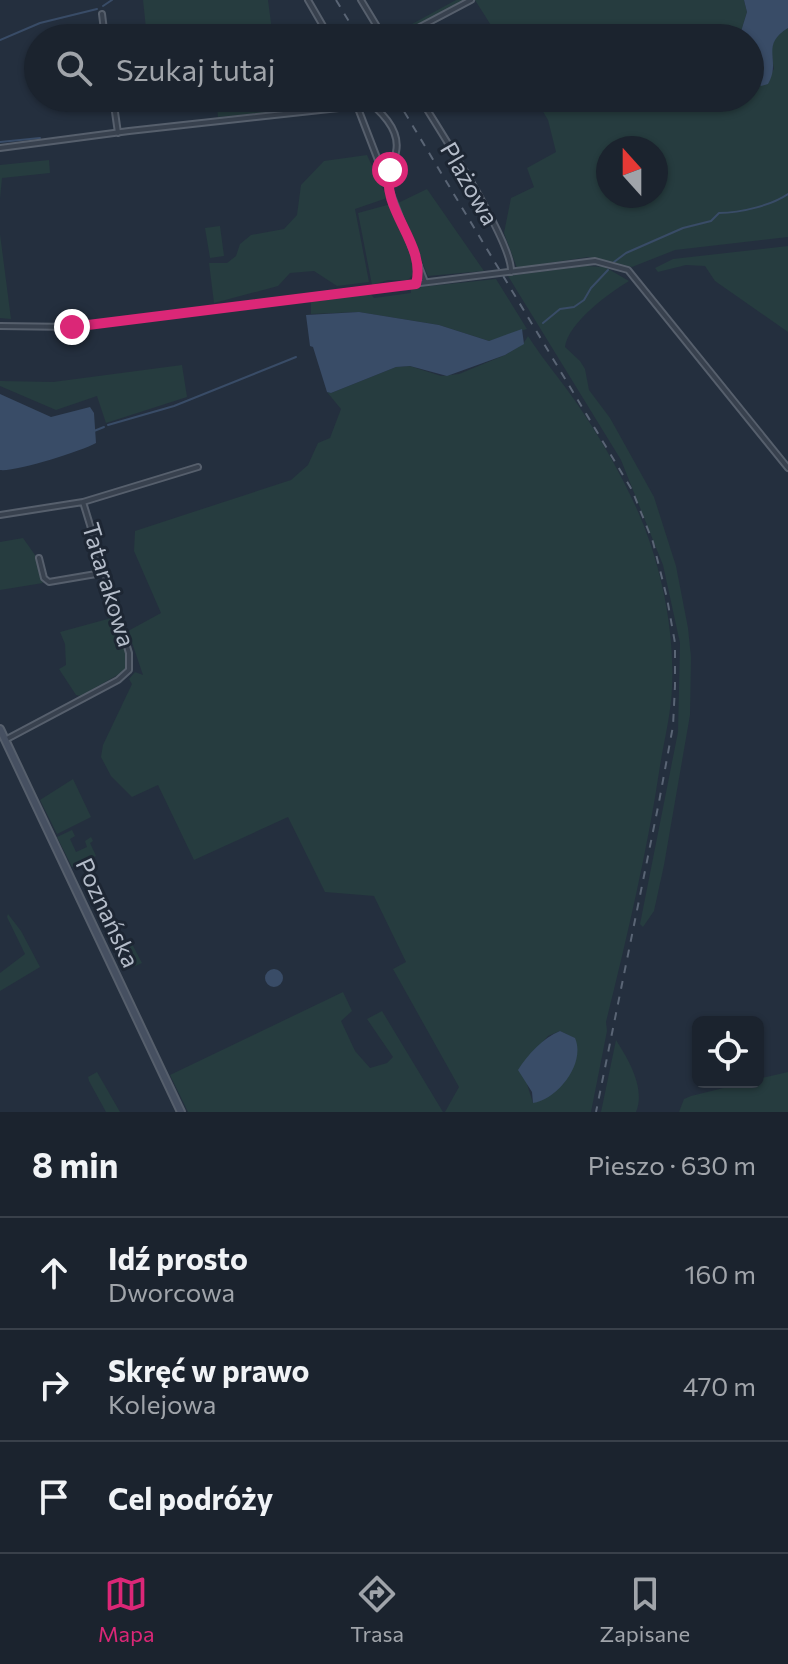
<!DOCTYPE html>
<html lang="pl">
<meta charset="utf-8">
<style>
body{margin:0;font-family:Commissioner,sans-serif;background:#282f3a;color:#f1f3f6}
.controls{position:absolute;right:24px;bottom:24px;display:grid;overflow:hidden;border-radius:12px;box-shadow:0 2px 6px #0004}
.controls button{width:72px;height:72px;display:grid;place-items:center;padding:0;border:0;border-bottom:2px solid #39404a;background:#1b232e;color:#f1f3f6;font:40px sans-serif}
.compass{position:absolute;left:596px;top:136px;width:72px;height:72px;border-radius:50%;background:#1b232e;box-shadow:0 2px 6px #0004;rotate:339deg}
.stop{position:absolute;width:24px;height:24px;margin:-18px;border:6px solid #db2777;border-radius:50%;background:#fff}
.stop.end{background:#db2777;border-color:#fff;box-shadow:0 2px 8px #0008}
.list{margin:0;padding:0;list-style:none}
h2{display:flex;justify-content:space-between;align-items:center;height:104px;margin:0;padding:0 32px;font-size:34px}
h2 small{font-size:26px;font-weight:400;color:#a0a4aa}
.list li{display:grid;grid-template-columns:52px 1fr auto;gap:24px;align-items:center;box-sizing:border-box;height:112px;padding:0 32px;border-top:2px solid #39404a}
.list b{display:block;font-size:30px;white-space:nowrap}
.list p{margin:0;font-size:26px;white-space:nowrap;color:#a0a4aa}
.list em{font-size:26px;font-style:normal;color:#a0a4aa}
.icon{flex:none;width:44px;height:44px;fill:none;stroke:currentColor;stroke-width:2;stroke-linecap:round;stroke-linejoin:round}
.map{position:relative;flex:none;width:788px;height:1112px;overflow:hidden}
.search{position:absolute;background:#1b232e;box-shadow:0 2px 6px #0004;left:24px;right:24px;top:24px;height:88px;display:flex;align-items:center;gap:20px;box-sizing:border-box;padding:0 28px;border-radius:44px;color:#a0a4aa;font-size:30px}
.sheet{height:440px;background:#1b232e}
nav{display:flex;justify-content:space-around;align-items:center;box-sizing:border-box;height:112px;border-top:2px solid #39404a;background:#1b232e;font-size:22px;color:#a0a4aa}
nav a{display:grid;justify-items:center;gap:4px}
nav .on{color:#db2777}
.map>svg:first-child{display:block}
.green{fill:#263c3f;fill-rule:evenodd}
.water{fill:#394c67}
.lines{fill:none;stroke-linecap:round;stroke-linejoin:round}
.stream{stroke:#394c67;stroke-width:2}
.minor-casing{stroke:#565f6c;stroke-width:8}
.secondary-casing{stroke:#565f6c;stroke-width:10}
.minor{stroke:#38414e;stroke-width:4}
.secondary{stroke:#465061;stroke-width:6}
.rail{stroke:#5a6575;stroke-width:2;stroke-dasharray:8 8;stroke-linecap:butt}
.route{stroke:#db2777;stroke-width:10}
.labels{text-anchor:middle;stroke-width:6;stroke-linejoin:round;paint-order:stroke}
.street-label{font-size:24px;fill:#b4bcc9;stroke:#1d2633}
</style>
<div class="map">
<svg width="788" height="1112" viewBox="0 0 788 1112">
<rect width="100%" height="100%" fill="#242f3e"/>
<path class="green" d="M 143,0 L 268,0 L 273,38 L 147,38 Z
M 456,0 L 744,0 L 747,12 L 739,38 L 499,38 L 475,0 L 405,38 L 394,38 L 392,35 Z
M 788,28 L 788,237 L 675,250 L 632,267 L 588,257 L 517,268 L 504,233 L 511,198 L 534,187 L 527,168 L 556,152 L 548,120 L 535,98 L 750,98 L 750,77 L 761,86 L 774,69 C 770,49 770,38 788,28 ZM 608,148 L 656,148 L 656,196 L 608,196 Z
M 216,98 L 284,98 L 285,111 L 218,117 Z
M 367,155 L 387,198 L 355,209 L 369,282 L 337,286 L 314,271 L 290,273 L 278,286 L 214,303 L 209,263 L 227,263 L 236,256 L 240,244 L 251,235 L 284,229 L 297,215 L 301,185 L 324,161 Z
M 49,160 L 50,173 L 2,178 L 0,199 L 0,165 Z
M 427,189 L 484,271 L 428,276 L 398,203 Z
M 391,204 L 416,271 L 408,280 L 388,280 L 372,285 L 358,213 Z
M 220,226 L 224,256 L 210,258 L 205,228 Z
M 0,234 L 11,319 L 0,318 Z
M 788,246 L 788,332 L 715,281 L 705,266 L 686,265 L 658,272 L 655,268 L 673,259 Z
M 586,266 L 605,267 L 629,281 C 609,293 568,323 565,347 L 580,361 L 585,369 L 589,390 L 610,418 L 654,497 L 676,566 L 688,628 L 691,657 L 690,715 L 664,865 L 654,911 L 643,927 L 640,924 L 678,732 L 680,643 L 663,565 L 621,460 L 508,276 Z
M 496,279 L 527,329 L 489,341 L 439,325 L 359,312 L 311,314 L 311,299 L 369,292 L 374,298 L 411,293 L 411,288 Z
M 528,336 C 543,360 562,381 578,405 C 599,436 619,470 635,505 C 660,559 675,628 672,688 C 671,714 664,741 660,766 C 647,853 627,937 606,1022 L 607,1031 L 591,1112 L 445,1112 L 459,1087 L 393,969 L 406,962 L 374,896 L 325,892 L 288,817 L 194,860 L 158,785 L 132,797 L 111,776 L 101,757 L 103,745 L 132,684 L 129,679 L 135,672 L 143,675 L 128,631 L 161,613 L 134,551 L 135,531 L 291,480 L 308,465 L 318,443 L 330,438 L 341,409 L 327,392 L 331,393 L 396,367 L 410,366 L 441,376 L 459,374 L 505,355 L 523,344 ZM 560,1031 L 574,1038 L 564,1083 L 533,1103 L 527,1084 L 540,1045 L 548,1036 Z
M 182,365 L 187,397 L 106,423 L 97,396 L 56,410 L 0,386 L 0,381 L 53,382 Z
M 23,538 L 35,555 L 43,583 L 0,590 L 0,542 Z
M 115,617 L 127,656 L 126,670 L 81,696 L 76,695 L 59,669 L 66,665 L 65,644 L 60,632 Z
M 73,779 L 91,817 L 57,834 L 40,800 Z
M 72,830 L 75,836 L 70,839 L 76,852 L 87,847 L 85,841 L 91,837 L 93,841 L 90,843 L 96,856 L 72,867 L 57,837 Z
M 8,914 L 21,931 L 40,967 L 0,991 L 0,973 L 25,954 L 7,917 Z
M 132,944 L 142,963 L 131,968 L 121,949 Z
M 343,992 L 352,1011 L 341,1021 L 355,1051 L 370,1068 L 387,1063 L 393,1057 L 367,1019 L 382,1011 L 443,1112 L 188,1112 L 170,1075 Z
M 616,1040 C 628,1059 646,1088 636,1112 L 601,1112 Z
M 97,1072 L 120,1112 L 106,1112 L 89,1081 L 88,1077 Z
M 788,1072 L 788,1112 L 679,1112 L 684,1099 L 691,1096 L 748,1082 L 758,1082 L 758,1079 Z"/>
<path class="water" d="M 744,0 L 788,0 L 788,28 C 759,46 782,60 768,84 L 761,86 L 750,77 L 750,38 L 739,38 L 747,12 Z
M 359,312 L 439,325 L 489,341 L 522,329 L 524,344 L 505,355 L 447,376 L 410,366 L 396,367 L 331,393 L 327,392 L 313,347 L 310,346 L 306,315 Z
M 0,394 L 51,417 L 90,407 L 94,413 L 96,443 C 79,452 16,472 0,470 Z
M265 978a9 9 0 1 1 18 0a9 9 0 1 1-18 0Z
M 560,1031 L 575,1038 C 586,1063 558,1099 533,1103 L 532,1092 L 518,1070 C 528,1054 543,1038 560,1031 Z"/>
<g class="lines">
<path class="stream" d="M 103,6 L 112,0
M 0,40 L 40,23 L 97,9
M 0,142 L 40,138
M 614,262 L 626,253 L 683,228 L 711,221 L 719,213 C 741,213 772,205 788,194
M 543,323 L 560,309 L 574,307 L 584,300 L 591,288 L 608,270
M 108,425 L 174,406 L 296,357
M 94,431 L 104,427"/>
<defs>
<path id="minor" d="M 308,0 L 330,38
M 361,0 L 384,38
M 102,14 L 105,38
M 399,38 L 471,0
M 113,98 L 118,133
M 354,98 L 425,282
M 363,98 C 379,109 401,129 396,152 C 394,163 389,172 388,184
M 420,98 C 439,130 513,242 511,272
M 0,148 L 129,131 L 348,107 L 369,102
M 416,284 L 419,266
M 0,326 L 72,327 L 595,261 L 628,270 L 788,468
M 0,515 L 83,502 L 198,467
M 39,558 L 44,578 L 49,582 L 102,573
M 5,740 L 118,680 L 129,670 L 129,653 L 83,502"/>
<path id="secondary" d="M 0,729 L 181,1112"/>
</defs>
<use href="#minor" class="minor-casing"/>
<use href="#secondary" class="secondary-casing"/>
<use href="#minor" class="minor"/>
<use href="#secondary" class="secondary"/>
<path class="rail" d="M 336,0 L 359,38
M 396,98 L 632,490 L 653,542 L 667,598 L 675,643 L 675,686 L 673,726 L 659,802 L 596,1112"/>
</g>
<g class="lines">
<path class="route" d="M 72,327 L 416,284 C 427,244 380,210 390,170"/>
</g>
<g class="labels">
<g class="street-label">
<text transform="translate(469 184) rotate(60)" y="8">Plażowa</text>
<text transform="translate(108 585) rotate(73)" y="8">Tatarakowa</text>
<text transform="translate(107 913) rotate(65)" y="8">Poznańska</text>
</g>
</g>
</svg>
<div class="controls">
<button><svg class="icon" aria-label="locate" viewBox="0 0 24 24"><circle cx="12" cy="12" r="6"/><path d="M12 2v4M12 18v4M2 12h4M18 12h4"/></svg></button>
</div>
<svg class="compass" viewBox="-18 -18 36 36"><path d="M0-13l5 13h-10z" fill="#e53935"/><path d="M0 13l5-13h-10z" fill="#a0a4aa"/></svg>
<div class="stop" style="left:390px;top:170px"></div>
<div class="stop end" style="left:72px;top:327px"></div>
<div class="search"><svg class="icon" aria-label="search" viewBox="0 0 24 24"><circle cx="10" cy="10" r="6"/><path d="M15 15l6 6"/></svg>Szukaj tutaj</div>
</div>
<section class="sheet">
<h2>8 min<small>Pieszo · 630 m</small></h2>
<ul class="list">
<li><svg class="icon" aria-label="ahead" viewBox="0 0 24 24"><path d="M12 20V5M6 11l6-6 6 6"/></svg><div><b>Idź prosto</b><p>Dworcowa</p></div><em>160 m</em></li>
<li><svg class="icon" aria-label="right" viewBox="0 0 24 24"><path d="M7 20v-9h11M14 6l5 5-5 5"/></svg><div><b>Skręć w prawo</b><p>Kolejowa</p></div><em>470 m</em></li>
<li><svg class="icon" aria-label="arrive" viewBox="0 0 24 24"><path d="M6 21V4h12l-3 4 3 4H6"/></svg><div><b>Cel podróży</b></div></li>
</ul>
</section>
<nav>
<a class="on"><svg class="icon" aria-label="map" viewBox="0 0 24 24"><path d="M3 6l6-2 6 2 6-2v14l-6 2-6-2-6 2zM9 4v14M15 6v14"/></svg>Mapa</a>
<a><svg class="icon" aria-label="directions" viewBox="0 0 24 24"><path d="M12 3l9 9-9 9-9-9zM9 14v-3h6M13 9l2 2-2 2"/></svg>Trasa</a>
<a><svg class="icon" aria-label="saved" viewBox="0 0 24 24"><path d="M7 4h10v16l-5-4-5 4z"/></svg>Zapisane</a>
</nav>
